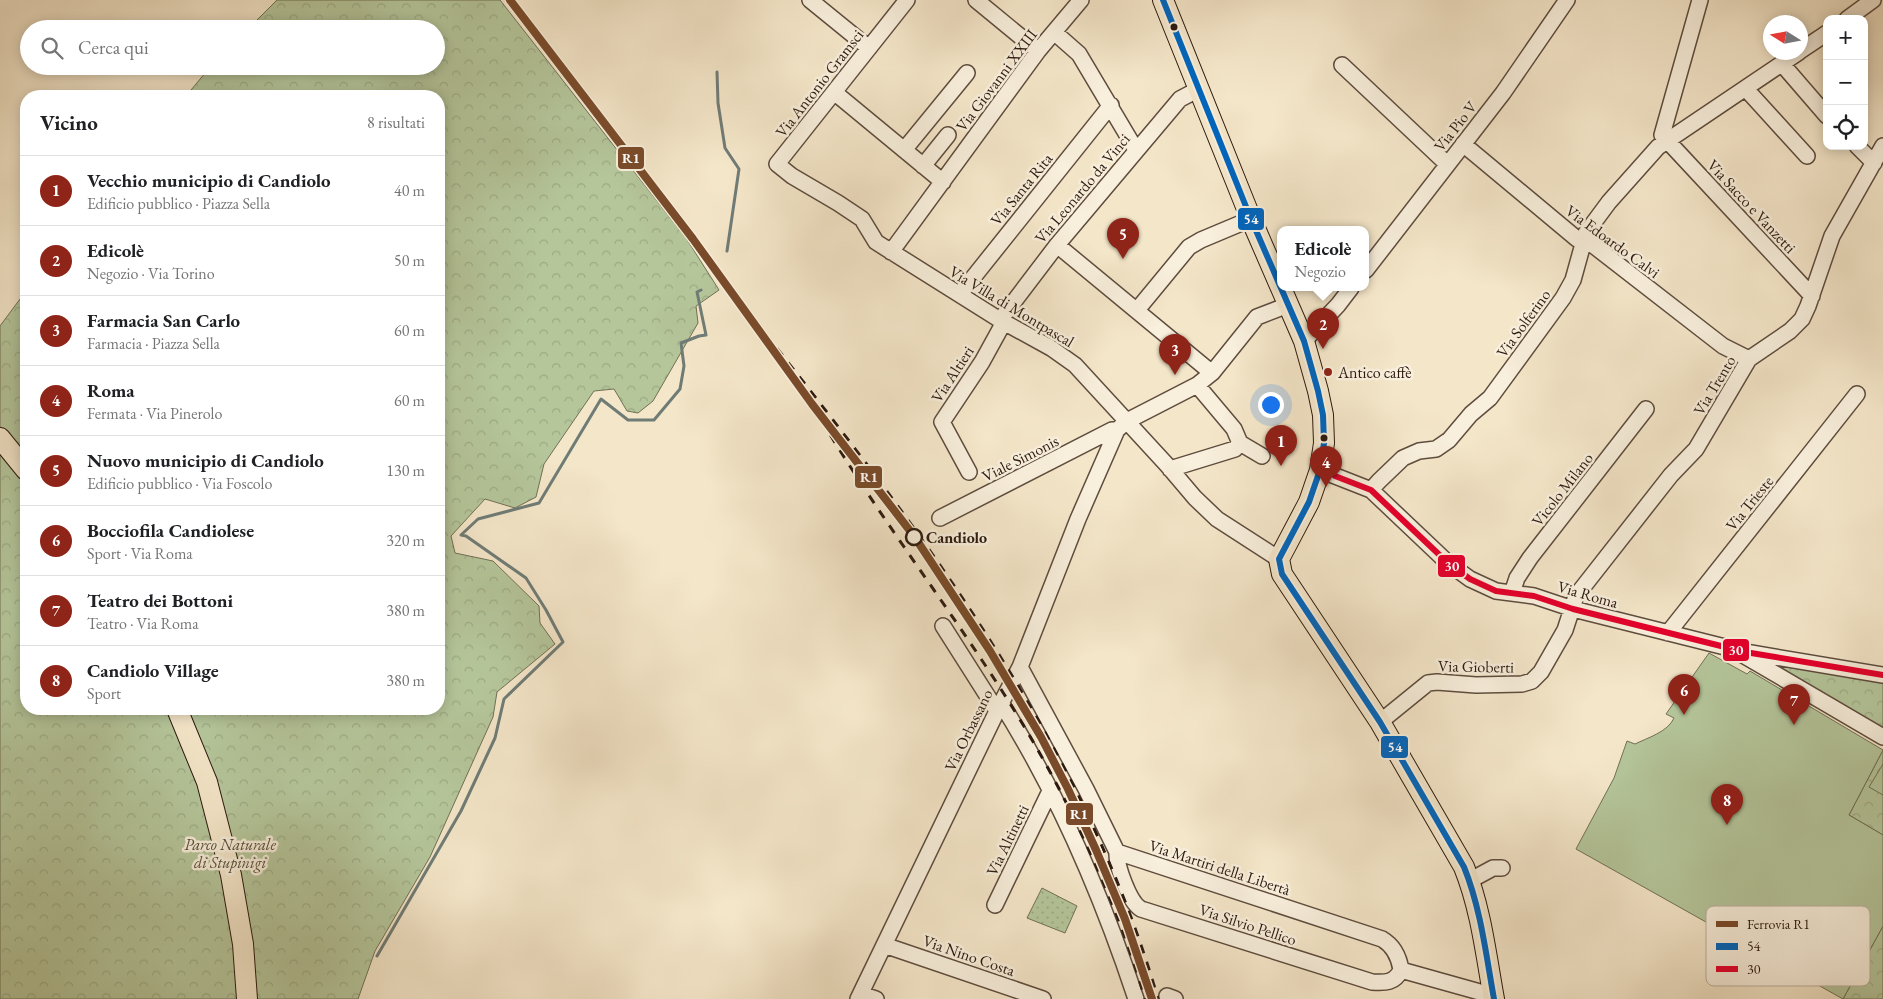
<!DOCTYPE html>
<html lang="it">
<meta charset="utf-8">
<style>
body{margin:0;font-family:"EB Garamond",serif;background:#f6f6f6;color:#202124}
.controls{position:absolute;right:15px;top:15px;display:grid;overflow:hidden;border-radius:10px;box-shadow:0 2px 12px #0003}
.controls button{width:45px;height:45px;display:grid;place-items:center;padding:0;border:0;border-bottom:1px solid #e0e0e0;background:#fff;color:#202124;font:25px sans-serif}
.compass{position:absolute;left:1763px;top:15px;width:45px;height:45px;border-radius:50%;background:#fff;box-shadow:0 2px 12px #0003;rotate:281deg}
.you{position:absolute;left:1270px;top:404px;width:18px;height:18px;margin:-12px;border:4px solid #fff;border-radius:50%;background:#1a73e8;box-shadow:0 0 0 8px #1a73e833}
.badge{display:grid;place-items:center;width:32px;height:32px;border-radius:50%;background:#8f2418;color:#fff;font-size:16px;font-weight:700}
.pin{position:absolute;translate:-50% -41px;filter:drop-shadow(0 1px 2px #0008)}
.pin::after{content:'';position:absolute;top:26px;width:18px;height:15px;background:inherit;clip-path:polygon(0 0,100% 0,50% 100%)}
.popup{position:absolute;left:1277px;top:226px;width:92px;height:65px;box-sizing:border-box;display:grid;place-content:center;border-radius:10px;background:#fff;filter:drop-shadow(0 1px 4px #0005);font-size:16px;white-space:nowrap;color:#757577}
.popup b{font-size:19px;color:#202124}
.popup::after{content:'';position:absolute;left:50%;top:100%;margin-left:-10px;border:10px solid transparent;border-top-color:#fff}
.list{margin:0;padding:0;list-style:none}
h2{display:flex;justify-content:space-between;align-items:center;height:65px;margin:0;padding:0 20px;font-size:21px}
h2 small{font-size:16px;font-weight:400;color:#757577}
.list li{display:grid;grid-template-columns:32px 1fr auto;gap:15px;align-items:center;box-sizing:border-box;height:70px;padding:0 20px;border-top:1px solid #e0e0e0}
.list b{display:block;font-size:19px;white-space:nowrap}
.list p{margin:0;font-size:16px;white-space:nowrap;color:#757577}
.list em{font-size:16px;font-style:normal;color:#757577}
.icon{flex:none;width:28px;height:28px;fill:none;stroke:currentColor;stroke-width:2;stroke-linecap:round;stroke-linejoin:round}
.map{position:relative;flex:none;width:1883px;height:999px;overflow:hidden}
.search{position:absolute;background:#fff;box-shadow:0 2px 12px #0003;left:20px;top:20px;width:425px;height:55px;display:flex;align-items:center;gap:12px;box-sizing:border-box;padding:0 18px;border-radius:28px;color:#757577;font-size:19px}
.panel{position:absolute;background:#fff;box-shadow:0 2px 12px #0003;left:20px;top:90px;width:425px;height:625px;border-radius:20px}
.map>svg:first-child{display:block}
.grass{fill:url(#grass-dots);stroke:#707055}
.park{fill:url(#park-crowns);stroke:#707055}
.pitch{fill:#b5c69b;stroke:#707055}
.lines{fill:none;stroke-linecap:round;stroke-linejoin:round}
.stream{stroke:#6f7c76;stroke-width:3}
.minor-casing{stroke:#5e4c3e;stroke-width:18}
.major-casing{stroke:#2c190f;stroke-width:22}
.minor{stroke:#f8efdc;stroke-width:15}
.major{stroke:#f4e6c9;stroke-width:20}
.rail{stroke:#2c190f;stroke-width:3;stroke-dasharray:9 9;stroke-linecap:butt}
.bus-1-casing{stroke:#f8efdc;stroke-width:10}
.bus-2-casing{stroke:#f8efdc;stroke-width:10}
.bus-1{stroke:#0065bd;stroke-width:6}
.bus-2{stroke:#e4002b;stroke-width:6}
.rail-1-casing{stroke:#f8efdc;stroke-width:11}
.rail-1{stroke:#7a4b2a;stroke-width:8}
.bus-dot{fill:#2c190f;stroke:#f8efdc;stroke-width:2}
.poi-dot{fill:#8f2418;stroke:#f8efdc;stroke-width:2}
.stop-dot{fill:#f8efdc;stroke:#2c190f;stroke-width:2.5}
.labels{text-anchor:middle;stroke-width:5;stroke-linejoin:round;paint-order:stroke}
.street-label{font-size:16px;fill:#2c190f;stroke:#f8efdc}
.poi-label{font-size:16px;fill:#2c190f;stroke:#f8efdc;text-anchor:start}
.stop-label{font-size:16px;font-weight:bold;fill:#2c190f;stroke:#f8efdc;text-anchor:start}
.park-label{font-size:16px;font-style:italic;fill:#554d39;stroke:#f8efdc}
.key{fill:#f8efdc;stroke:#bbaf9e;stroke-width:1}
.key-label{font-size:14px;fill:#2c190f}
.line-badge{stroke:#f8efdc;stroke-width:2}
.badge-label{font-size:14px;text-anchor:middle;font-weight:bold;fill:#fff}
</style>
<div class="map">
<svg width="1883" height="999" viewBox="0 0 1883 999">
<defs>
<pattern id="grass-dots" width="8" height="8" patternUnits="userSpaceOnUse" patternTransform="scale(1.25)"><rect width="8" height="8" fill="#b5c69b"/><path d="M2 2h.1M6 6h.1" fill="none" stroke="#9caa84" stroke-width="1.8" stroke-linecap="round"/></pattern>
<pattern id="park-crowns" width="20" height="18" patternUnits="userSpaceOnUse" patternTransform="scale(1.25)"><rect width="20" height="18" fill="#b5c69b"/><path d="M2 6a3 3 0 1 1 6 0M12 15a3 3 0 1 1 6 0" fill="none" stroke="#9caa84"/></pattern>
</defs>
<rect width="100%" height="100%" fill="#f4e6c9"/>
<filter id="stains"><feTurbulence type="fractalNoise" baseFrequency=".004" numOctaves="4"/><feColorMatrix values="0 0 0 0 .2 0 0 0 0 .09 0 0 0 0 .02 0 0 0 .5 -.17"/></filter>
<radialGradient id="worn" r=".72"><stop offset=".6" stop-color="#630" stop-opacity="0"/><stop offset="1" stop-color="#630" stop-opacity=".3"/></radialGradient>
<path class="grass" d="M 1042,888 L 1077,906 L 1065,933 L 1027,918 Z"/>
<path class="park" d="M 277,0 L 500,0 L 686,238 L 719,290 L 696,306 L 698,323 L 653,401 L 638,413 L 627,411 L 614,389 L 594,391 L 544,464 L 536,497 L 515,508 L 485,499 L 451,536 L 455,553 L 493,561 L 539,606 L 540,623 L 555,644 L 497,692 L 493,717 L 430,857 L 375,951 L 358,999 L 0,999 L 0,326 L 26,291 L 26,709 L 439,709 L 439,96 L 186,96 L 211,66 L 436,66 L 436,29 L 248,29 Z
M 1781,664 L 1883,683 L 1883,729 L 1780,670 Z
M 1883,750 L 1883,835 L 1849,815 Z
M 1883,926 L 1883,999 L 1843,999 Z"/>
<path class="pitch" d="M 1709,653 L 1747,674 L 1750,671 L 1883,750 L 1849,815 L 1883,835 L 1883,926 L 1843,999 L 1576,849 L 1614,778 L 1627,741 L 1635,744 C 1647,738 1668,732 1674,718 L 1666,714 Z
M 1883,764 L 1883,795 L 1869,787 Z"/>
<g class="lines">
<path class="stream" d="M 717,72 L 718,103 L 725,148 L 739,169 L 727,251
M 377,956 L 461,811 L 495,738 L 504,699 L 563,642 L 546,610 L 526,578 L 466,536 L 461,535 L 478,519 L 539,503 L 601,399 L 628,420 L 654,420 L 680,389 L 684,366 L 681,343 L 699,336 L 706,335 L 697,292 L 701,290"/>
<defs>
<path id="minor" d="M 810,0 L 869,48
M 907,0 L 777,164 L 792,176 L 838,203 L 862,219 L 876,242 L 1000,320 L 1051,348 L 1075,365 L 1167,465 L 1195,498 L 1217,519 L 1279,559
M 976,0 L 1038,51
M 1700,0 L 1662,135 L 1812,296
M 1847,19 L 1873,0
M 1054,32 L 1079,54 L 1136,150
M 1800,51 L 1827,33
M 1782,64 L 1827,116
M 1342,65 L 1447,164
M 1746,89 L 1807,156
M 834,92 L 943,182
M 1463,144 L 1577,239 L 1589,242 L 1723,346 L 1749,359
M 1857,146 L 1874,163
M 904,150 L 967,73
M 923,166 L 948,135
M 1057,245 L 1212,373
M 891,252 L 1038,51 L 1081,0
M 1366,270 L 1503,93 L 1567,0
M 960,294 L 1111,105
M 1137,310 L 1189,247 L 1201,240 L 1251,219
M 1000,320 L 1057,245 L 1180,99 L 1199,89
M 1304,341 L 1338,305 L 1351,288
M 1197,385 L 1234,429 L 1240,443 L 1262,456
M 1170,469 L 1235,449 L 1240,443
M 1320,470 L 1371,490 L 1448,563 L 1470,579 L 1496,591 L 1534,596 L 1573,609 L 1745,652 L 1883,675
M 969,472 L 942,422 L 982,362 L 1004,322
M 1371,490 L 1379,481 L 1403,458 L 1419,451 L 1436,449 L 1449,440 L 1471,414 L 1490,398 L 1563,298 L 1573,280 L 1586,233 L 1609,202 L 1658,147 L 1799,52
M 940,518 L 1112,430 L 1117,430
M 1512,593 L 1517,578 L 1530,558 L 1646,409
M 943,626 L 997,711
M 1668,633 L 1857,394
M 1743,655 L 1883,737
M 1020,667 L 1086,789 L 1117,852 L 1382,939 C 1394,946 1399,957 1401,970
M 1001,703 C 1059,795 1102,896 1136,999
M 1380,722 L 1428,683 L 1437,682 L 1476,685 L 1522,684 L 1532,681 L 1541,672 L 1565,630 L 1576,596 L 1671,475 L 1696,449 L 1749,359 L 1790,331 L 1802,319 L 1808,306 L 1832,236 L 1883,146
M 1117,852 C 1116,865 1129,902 1141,909 L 1372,982 C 1385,983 1395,983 1401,970
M 1469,881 L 1493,868 L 1502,868
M 995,905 L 1050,791
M 884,945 L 1043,999
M 1401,970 L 1494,996
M 861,994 L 876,999
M 1167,996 L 1175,999
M 858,999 L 997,711 L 1020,667 L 1078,519 L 1117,430 L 1127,421 L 1197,385 L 1212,373 L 1257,317 L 1288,305"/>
<path id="major" d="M 1163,0 L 1251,219 L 1304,341 L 1318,391 L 1323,415 L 1324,443 L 1320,470 L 1309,502 L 1279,559 L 1282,574 L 1380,722 L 1464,867 C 1481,909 1486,955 1494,999
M 0,438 L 26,470
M 177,709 L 207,782 L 231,875 L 243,944 L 247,999"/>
</defs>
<use href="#minor" class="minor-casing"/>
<use href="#major" class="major-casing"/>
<use href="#minor" class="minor"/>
<use href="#major" class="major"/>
<path class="rail" d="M 721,278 C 896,498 1079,724 1158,999
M 812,404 C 870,505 942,597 1004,694 C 1062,784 1116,897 1145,999"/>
<defs>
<path id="bus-1" d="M 1163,0 L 1251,219 L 1304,341 L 1318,391 L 1323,415 L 1324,443 L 1320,470 L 1309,502 L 1279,559 L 1282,574 L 1380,722 L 1464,867 C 1481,909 1486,955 1494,999"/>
<path id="bus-2" d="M 1335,476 L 1371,490 L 1448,563 L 1470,579 L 1496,591 L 1534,596 L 1573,609 L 1745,652 L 1883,675"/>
</defs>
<use href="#bus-1" class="bus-1-casing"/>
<use href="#bus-2" class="bus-2-casing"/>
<use href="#bus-1" class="bus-1"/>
<use href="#bus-2" class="bus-2"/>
<defs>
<path id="rail-1" d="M 510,0 L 693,239 L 812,404 L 914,536 L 990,651 L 1041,737 L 1068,789 L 1096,850 L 1125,919 L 1152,999"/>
</defs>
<use href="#rail-1" class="rail-1-casing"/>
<use href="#rail-1" class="rail-1"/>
</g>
<g class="bus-dot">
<circle cx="1174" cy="27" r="4.5"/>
<circle cx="1324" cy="438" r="4.5"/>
</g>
<circle class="poi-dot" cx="1328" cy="372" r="5"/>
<circle class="stop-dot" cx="914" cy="537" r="8"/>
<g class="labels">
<g class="street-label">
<text transform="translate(996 80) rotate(-53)" y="6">Via Giovanni XXIII</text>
<text transform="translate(819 83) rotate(-52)" y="6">Via Antonio Gramsci</text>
<text transform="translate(1455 126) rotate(-52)" y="6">Via Pio V</text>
<text transform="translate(1082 188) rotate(-50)" y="6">Via Leonardo da Vinci</text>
<text transform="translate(1021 189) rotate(-51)" y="6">Via Santa Rita</text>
<text transform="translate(1752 206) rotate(47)" y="6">Via Sacco e Vanzetti</text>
<text transform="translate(1613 241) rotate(36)" y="6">Via Edoardo Calvi</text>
<text transform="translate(1012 306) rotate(31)" y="6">Via Villa di Montpascal</text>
<text transform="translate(1523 323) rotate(-54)" y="6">Via Solferino</text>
<text transform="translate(952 374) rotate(-57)" y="6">Via Altieri</text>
<text transform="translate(1714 385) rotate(-59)" y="6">Via Trento</text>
<text transform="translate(1020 458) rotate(-27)" y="6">Viale Simonis</text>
<text transform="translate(1562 489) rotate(-52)" y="6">Vicolo Milano</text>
<text transform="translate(1749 503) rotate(-51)" y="6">Via Trieste</text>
<text transform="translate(1588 594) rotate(16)" y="6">Via Roma</text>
<text transform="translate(1476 666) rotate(1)" y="6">Via Gioberti</text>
<text transform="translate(968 730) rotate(-64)" y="6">Via Orbassano</text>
<text transform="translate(1007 840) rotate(-64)" y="6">Via Altinetti</text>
<text transform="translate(1220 867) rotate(18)" y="6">Via Martiri della Libertà</text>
<text transform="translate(1248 924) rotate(18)" y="6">Via Silvio Pellico</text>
<text transform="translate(969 955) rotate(19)" y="6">Via Nino Costa</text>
</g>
<g class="poi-label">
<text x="1338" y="378">Antico caffè</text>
</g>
<g class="stop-label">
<text x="926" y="543">Candiolo</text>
</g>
<g class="park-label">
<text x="230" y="850">Parco Naturale<tspan x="230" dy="18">di Stupinigi</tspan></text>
</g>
</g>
<rect x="1706" y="906" width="164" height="80" rx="8" class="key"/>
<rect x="1716" y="921" width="22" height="6" fill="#7a4b2a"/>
<rect x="1716" y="943" width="22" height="7" fill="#0065bd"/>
<rect x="1716" y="966" width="22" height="6" fill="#e4002b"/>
<g class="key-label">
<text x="1747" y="929">Ferrovia R1</text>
<text x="1747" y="951">54</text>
<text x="1747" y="974">30</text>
</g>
<g class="line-badge">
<rect x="617" y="146" width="28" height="24" rx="5" fill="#7a4b2a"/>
<rect x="1237" y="207" width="28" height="24" rx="5" fill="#0065bd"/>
<rect x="854" y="465" width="29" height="24" rx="5" fill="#7a4b2a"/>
<rect x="1437" y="554" width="29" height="24" rx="5" fill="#e4002b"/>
<rect x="1722" y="638" width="28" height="24" rx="5" fill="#e4002b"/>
<rect x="1380" y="735" width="29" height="24" rx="5" fill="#0065bd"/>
<rect x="1065" y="802" width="29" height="24" rx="5" fill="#7a4b2a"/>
</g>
<g class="badge-label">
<text x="631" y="163">R1</text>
<text x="1251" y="224">54</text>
<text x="869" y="482">R1</text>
<text x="1452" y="571">30</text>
<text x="1736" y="655">30</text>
<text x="1395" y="752">54</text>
<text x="1079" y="819">R1</text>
</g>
<rect width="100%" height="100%" filter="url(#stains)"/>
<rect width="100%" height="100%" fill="url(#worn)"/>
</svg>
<div class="controls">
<button>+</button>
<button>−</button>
<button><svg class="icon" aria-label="locate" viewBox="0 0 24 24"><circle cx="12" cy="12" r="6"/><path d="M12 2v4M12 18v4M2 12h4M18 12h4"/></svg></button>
</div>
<svg class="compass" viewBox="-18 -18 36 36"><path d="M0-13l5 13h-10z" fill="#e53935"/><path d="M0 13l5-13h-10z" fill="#757577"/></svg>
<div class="you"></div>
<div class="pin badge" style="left:1281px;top:466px">1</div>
<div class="pin badge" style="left:1323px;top:349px">2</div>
<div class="popup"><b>Edicolè</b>Negozio</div>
<div class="pin badge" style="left:1175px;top:375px">3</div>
<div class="pin badge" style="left:1326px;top:487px">4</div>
<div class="pin badge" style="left:1123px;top:259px">5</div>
<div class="pin badge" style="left:1684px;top:715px">6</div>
<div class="pin badge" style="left:1794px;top:725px">7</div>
<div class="pin badge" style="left:1727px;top:825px">8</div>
<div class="search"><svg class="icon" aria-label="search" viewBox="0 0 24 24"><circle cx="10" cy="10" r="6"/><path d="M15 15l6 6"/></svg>Cerca qui</div>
<section class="panel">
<h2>Vicino<small>8 risultati</small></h2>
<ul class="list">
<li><span class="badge">1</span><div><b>Vecchio municipio di Candiolo</b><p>Edificio pubblico · Piazza Sella</p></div><em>40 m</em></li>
<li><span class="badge">2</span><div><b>Edicolè</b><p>Negozio · Via Torino</p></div><em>50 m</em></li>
<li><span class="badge">3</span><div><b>Farmacia San Carlo</b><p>Farmacia · Piazza Sella</p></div><em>60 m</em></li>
<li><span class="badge">4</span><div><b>Roma</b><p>Fermata · Via Pinerolo</p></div><em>60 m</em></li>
<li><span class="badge">5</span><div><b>Nuovo municipio di Candiolo</b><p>Edificio pubblico · Via Foscolo</p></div><em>130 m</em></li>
<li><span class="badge">6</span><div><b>Bocciofila Candiolese</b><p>Sport · Via Roma</p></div><em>320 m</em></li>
<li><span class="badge">7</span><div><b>Teatro dei Bottoni</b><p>Teatro · Via Roma</p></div><em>380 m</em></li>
<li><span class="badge">8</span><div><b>Candiolo Village</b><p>Sport</p></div><em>380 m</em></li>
</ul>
</section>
</div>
